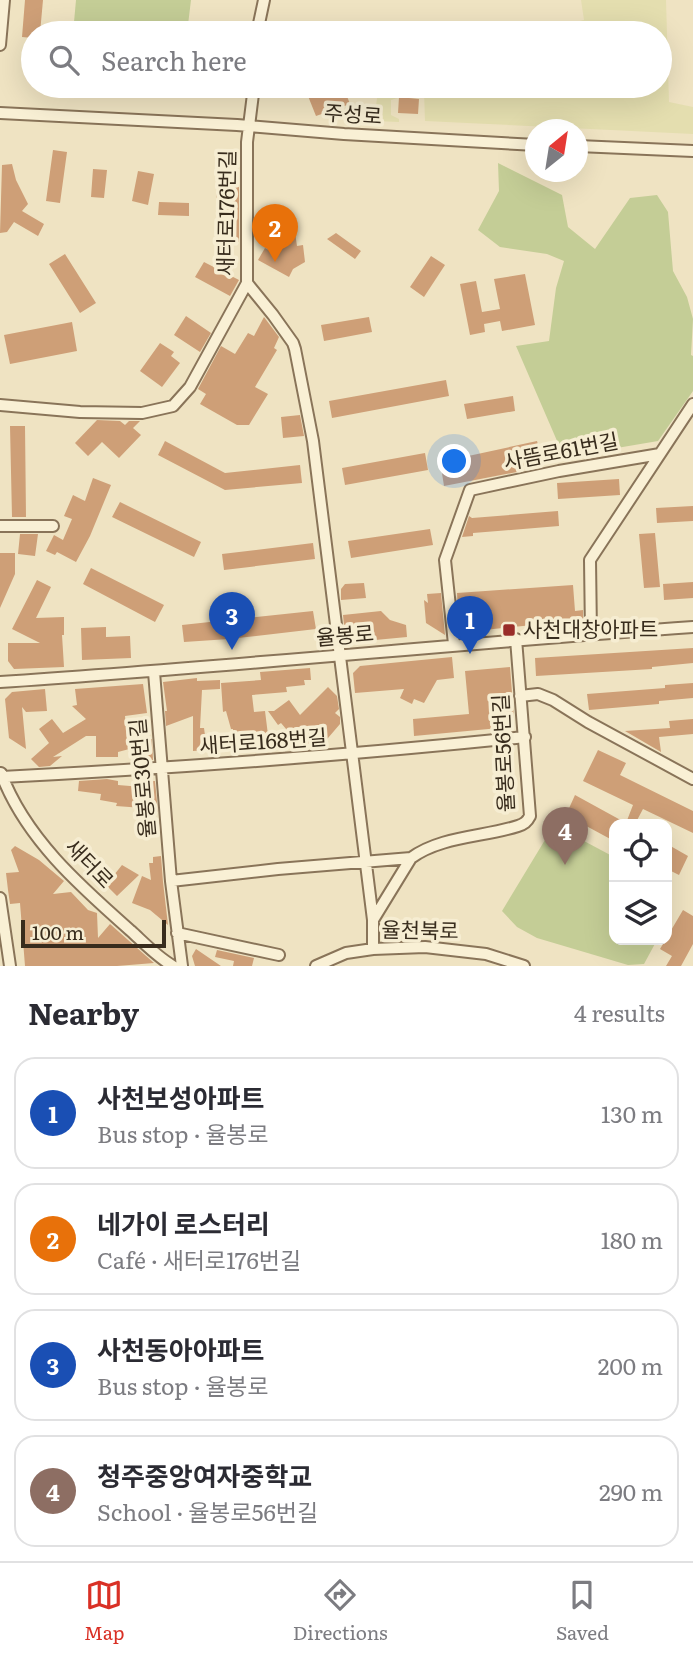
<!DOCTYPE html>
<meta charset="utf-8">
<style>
body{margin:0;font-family:Literata,"Noto Sans KR",serif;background:#f2f2f3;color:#2b2b33}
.controls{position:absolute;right:21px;bottom:21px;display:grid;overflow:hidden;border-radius:14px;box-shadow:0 7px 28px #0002}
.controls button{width:63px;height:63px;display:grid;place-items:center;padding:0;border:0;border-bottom:2px solid #e1e1e2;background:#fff;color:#2b2b33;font:35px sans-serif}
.compass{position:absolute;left:525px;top:119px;width:63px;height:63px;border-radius:50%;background:#fff;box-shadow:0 7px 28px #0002;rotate:30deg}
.scale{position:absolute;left:21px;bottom:18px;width:145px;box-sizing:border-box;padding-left:7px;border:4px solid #382c1d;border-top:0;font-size:19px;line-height:24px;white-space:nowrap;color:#382c1d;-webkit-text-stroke:5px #f6edd2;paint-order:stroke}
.you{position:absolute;left:455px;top:462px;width:24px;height:24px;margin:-18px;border:5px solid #fff;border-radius:50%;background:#1a73e8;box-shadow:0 0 0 10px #1a73e833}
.badge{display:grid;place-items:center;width:46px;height:46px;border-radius:50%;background:#d93025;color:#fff;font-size:23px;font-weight:700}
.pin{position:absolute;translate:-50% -58px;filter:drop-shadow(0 2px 4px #0008)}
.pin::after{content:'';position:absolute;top:37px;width:24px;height:21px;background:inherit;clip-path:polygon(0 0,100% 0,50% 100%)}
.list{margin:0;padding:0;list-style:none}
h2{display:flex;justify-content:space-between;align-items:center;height:91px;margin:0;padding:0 28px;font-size:30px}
h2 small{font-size:23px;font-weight:400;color:#7c7c81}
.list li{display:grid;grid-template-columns:46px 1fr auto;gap:21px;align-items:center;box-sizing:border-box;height:112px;margin:0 14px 14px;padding:0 14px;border:2px solid #e1e1e2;border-radius:21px}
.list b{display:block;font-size:26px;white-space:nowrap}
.list p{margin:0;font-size:23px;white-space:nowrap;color:#7c7c81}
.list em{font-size:23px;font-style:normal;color:#7c7c81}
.icon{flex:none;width:38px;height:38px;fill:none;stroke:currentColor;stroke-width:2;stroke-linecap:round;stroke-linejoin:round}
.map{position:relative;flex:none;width:693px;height:966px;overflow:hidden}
.search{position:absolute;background:#fff;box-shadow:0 7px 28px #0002;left:21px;right:21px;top:21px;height:77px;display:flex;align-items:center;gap:18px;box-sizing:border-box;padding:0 24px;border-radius:38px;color:#7c7c81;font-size:26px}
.sheet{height:595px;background:#fff}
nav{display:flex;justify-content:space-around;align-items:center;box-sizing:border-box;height:98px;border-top:2px solid #e1e1e2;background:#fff;font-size:19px;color:#7c7c81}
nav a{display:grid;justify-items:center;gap:4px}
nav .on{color:#d93025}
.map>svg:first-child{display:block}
.farmland{fill:#e4deaf}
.green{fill:#c4cd96}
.building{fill:#ce9f77}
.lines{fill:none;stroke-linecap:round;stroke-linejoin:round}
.minor-casing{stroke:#897459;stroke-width:14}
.minor{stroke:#f9f0d5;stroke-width:10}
.poi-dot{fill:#992c28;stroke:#f6edd2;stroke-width:2.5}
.labels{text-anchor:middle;stroke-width:7;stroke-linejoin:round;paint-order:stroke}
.street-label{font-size:21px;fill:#382c1d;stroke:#f6edd2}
.poi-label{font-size:21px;fill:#382c1d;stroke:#f6edd2;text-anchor:start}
</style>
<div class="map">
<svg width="693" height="966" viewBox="0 0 693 966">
<rect width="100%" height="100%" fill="#efe3c2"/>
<path class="farmland" d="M 581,0 L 666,0 L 669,102 L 693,107 L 693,134 L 425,121 L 424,90 L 391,100 L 391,115 L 399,119 L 399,122 L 374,121 L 378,91 L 384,86 L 660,86 L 660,33 L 528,33 L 584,20 Z"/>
<path class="green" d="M 76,0 L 191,0 L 187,33 L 73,33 Z
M 498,163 L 562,195 L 568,227 L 595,249 L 630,198 L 657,195 L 668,212 L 673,271 L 687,297 L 693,319 L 691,355 L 693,356 L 693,391 L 658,441 L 564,457 L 516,346 L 549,341 L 556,288 L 564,261 L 547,254 L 500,247 L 478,230 L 499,191 Z
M 554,825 L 614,857 L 614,940 L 657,940 L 644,964 L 628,965 L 537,938 L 517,927 L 502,911 Z"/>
<path class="building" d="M 25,0 L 43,0 L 40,33 L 33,33 L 33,38 L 22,37 Z
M 304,86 L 343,86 L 350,104 L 316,116 Z
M 399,97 L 419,99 L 418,114 L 398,113 Z
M 53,150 L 67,152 L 60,203 L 46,201 Z
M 12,164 L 16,180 L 28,204 L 22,211 L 44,224 L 38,236 L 14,222 L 7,232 L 0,233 L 2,165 Z
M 93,169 L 107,170 L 104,198 L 91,197 Z
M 138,171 L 154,174 L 148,205 L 132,201 Z
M 239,187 L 239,242 L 221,237 L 216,191 Z
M 159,202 L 189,203 L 189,216 L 158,215 Z
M 292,212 L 297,246 L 303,245 L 305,262 L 293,269 L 289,277 L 258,260 L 265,248 L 272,252 L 267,215 Z
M 336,233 L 361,251 L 355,259 L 327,239 Z
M 65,254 L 96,303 L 80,313 L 49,264 Z
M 431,256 L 445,265 L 424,297 L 410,287 Z
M 204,262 L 239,280 L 230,296 L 195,277 Z
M 525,274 L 535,325 L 502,331 L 500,321 L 484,324 L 485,332 L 470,335 L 460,284 L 476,281 L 482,312 L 500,309 L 494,279 Z
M 186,316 L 211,333 L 200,352 L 174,335 Z
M 264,317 L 279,337 L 274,348 L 277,350 L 255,387 L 268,394 L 249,425 L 237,425 L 200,404 L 206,394 L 198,389 L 221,346 L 235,354 L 248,333 L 254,336 Z
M 369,317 L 372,332 L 324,341 L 321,325 Z
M 72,322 L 77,351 L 10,364 L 4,335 Z
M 160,343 L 174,352 L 171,356 L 180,363 L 162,387 L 140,371 Z
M 446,380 L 449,396 L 332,418 L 329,401 Z
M 513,396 L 515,411 L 467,419 L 464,404 Z
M 300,415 L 304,436 L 283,438 L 281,417 Z
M 97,420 L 120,421 L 125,425 L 129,421 L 140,421 L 133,428 L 141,435 L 119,458 L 102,442 L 88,456 L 75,443 Z
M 10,426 L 25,426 L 26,517 L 12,517 Z
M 165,441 L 225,473 L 300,465 L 302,483 L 225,490 L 158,455 Z
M 537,441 L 543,462 L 521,468 L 522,471 L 444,486 L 441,467 L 460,463 L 459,458 Z
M 425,453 L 428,470 L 345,485 L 342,468 Z
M 93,478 L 111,485 L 90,536 L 76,562 L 57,552 L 55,555 L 46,551 L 54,535 L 63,540 L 72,519 L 64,516 L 73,495 L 85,501 Z
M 619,479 L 620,495 L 558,499 L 557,483 Z
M 120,502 L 201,542 L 194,557 L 112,517 Z
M 693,506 L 693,521 L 657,523 L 656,508 Z
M 558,511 L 559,526 L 473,533 L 473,536 L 462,537 L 469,516 L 472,518 Z
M 430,529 L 433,545 L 351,558 L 348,541 Z
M 655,533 L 660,587 L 644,588 L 639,534 Z
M 20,534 L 38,534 L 35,556 L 18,554 Z
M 313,543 L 315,559 L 224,570 L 222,554 Z
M 0,553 L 15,553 L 15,574 L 0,608 Z
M 91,568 L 164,605 L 155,622 L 83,584 Z
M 37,580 L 51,587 L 36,618 L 64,617 L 64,635 L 62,635 L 64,667 L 14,669 L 8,661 L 8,643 L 40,643 L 12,629 Z
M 693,582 L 693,598 L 664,600 L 663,584 Z
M 364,583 L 366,598 L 341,600 L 341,589 L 345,584 Z
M 573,585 L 575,611 L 583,610 L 583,620 L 484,630 L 482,608 L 458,609 L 457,593 Z
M 441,593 L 445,635 L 426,623 L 424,600 L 428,603 L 427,594 Z
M 313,611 L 316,629 L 229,639 L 184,642 L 182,625 Z
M 381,611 L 390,620 L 406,625 L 407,637 L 354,642 L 345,635 L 343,615 Z
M 106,627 L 106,637 L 130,636 L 131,658 L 82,660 L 81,628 Z
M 693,648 L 693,663 L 652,667 L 652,669 L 536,676 L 535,658 Z
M 452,657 L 454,678 L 437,680 L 424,703 L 414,699 L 412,704 L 400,698 L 404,689 L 355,693 L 353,673 L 360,666 Z
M 510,667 L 514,718 L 510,719 L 511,727 L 414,736 L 413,719 L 469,714 L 465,671 Z
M 310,668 L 311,680 L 304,680 L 305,685 L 286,687 L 287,692 L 252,695 L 254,712 L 265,711 L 269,743 L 251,745 L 251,751 L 234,751 L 233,729 L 231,729 L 226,711 L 223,712 L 221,683 L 261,680 L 260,672 Z
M 197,678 L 197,681 L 220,680 L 220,689 L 202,690 L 200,728 L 204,728 L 207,750 L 193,751 L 193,716 L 166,726 L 165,711 L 167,711 L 163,682 Z
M 693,683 L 693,698 L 659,701 L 659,704 L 589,710 L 587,694 L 665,688 L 665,685 Z
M 143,684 L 147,713 L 125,716 L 127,738 L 152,739 L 153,760 L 133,762 L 133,748 L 118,752 L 118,757 L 96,757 L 96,736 L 86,736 L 53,757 L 62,756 L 50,766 L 39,767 L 31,759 L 49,743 L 39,729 L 52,719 L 63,733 L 86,719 L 72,706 L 77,705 L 75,689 Z
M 328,687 L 337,696 L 339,709 L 335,713 L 340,717 L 340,724 L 322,745 L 316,740 L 306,749 L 295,750 L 286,741 L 292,736 L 281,723 L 278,725 L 268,711 L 274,711 L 289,700 L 300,715 Z
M 45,689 L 47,711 L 26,712 L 22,707 L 26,749 L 9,738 L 5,699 L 12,692 Z
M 693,719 L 693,734 L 659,737 L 661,752 L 625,731 L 670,728 L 669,721 Z
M 598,750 L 626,763 L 620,775 L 693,811 L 693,833 L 643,809 L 635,824 L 614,824 L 614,841 L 566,815 L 575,795 L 626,823 L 633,805 L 583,781 Z
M 107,779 L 118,781 L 118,785 L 142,787 L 142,782 L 155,781 L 158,812 L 144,813 L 143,808 L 116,806 L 117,803 L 100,800 L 101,794 L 78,791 L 79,781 Z
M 667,844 L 688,856 L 679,875 L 667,869 Z
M 15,846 L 39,860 L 64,881 L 53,894 L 71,892 L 88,910 L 97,913 L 98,938 L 110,924 L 154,963 L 117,966 L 25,966 L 20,903 L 10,904 L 8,890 L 6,873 L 19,872 L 11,850 Z
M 161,856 L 163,882 L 168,925 L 150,910 L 132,903 L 142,876 L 151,880 L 149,863 L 153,863 L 153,857 Z
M 122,865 L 139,875 L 117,896 L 106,885 Z
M 683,910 L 693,916 L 693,944 L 681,966 L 666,966 L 672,956 L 660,949 Z
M 196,949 L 221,966 L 195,966 L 192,956 Z
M 217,950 L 254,958 L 252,966 L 233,966 L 234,961 L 215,957 Z"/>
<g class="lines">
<defs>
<path id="minor" d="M 257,33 L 264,0
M 0,45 L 4,0
M 0,113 L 237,125 L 344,134 L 536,145
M 578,146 L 693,151
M 247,283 L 273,315 L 293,343 L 295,349 L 313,441 L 373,920 L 373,949
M 0,405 L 80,412 L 142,413 L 173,406 L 190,387 L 247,283 L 247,142 L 254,86
M 0,526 L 53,526
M 591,634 L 590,560 L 693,404
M 454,644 L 445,560 L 470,490 L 559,471 L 660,454
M 154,672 L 171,881 L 182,966
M 0,682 C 231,667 462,643 693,627
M 520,696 L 538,694 L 553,700 L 588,722 L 693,779
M 1,773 C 25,838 80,886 131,931 C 144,943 157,957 173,966
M 2,777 C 177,768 351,755 525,737
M 171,881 L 278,869 L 411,858 C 441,836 484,837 518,826 C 524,824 527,822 530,816 L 516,639
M 0,898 L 10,966
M 373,920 L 411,858
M 177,933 L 279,955
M 316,966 L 346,953 L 373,949 L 425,947 L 486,954 L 524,966"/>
</defs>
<use href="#minor" class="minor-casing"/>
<use href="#minor" class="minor"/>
</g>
<rect class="poi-dot" x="502" y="623" width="14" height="14" rx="3.5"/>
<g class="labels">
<g class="street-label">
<text transform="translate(353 115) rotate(4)" y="7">주성로</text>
<text transform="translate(227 213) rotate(-89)" y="7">새터로176번길</text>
<text transform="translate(561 452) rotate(-11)" y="7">사뜸로61번길</text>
<text transform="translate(345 636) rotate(-5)" y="7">율봉로</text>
<text transform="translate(263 742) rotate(-4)" y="7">새터로168번길</text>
<text transform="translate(504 753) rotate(-93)" y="7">율봉로56번길</text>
<text transform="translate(143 778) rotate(-95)" y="7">율봉로30번길</text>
<text transform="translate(89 864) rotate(46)" y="7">새터로</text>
<text transform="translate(420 931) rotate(1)" y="7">율천북로</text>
</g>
<g class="poi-label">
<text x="523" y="637">사천대창아파트</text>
</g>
</g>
</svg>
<div class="controls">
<button><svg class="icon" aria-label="locate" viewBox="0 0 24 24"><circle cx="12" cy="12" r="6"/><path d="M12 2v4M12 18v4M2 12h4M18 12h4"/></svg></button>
<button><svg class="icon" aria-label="layers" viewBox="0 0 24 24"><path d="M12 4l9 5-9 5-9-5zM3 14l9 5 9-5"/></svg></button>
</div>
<svg class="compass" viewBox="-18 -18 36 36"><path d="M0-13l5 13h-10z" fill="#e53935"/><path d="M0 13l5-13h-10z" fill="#7c7c81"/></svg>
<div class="scale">100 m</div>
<div class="you"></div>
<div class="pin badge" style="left:470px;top:654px;background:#1a4fb4">1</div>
<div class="pin badge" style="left:275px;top:262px;background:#e8710a">2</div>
<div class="pin badge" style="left:232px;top:650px;background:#1a4fb4">3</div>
<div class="pin badge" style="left:565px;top:865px;background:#8d6e63">4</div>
<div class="search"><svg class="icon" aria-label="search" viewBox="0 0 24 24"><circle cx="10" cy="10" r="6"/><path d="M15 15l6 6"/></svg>Search here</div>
</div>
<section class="sheet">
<h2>Nearby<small>4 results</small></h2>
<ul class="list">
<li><span class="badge" style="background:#1a4fb4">1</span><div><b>사천보성아파트</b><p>Bus stop · 율봉로</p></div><em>130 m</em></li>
<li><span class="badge" style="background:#e8710a">2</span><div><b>네가이 로스터리</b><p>Café · 새터로176번길</p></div><em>180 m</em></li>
<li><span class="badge" style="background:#1a4fb4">3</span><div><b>사천동아아파트</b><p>Bus stop · 율봉로</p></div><em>200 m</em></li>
<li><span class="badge" style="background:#8d6e63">4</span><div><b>청주중앙여자중학교</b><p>School · 율봉로56번길</p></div><em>290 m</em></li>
</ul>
</section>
<nav>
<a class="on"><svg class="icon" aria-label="map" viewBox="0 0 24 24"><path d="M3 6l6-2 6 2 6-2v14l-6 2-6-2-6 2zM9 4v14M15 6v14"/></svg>Map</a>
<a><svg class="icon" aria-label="directions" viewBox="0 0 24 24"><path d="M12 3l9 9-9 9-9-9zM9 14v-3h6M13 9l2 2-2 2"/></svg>Directions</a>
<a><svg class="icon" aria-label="saved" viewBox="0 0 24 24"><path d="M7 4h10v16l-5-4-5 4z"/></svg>Saved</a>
</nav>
